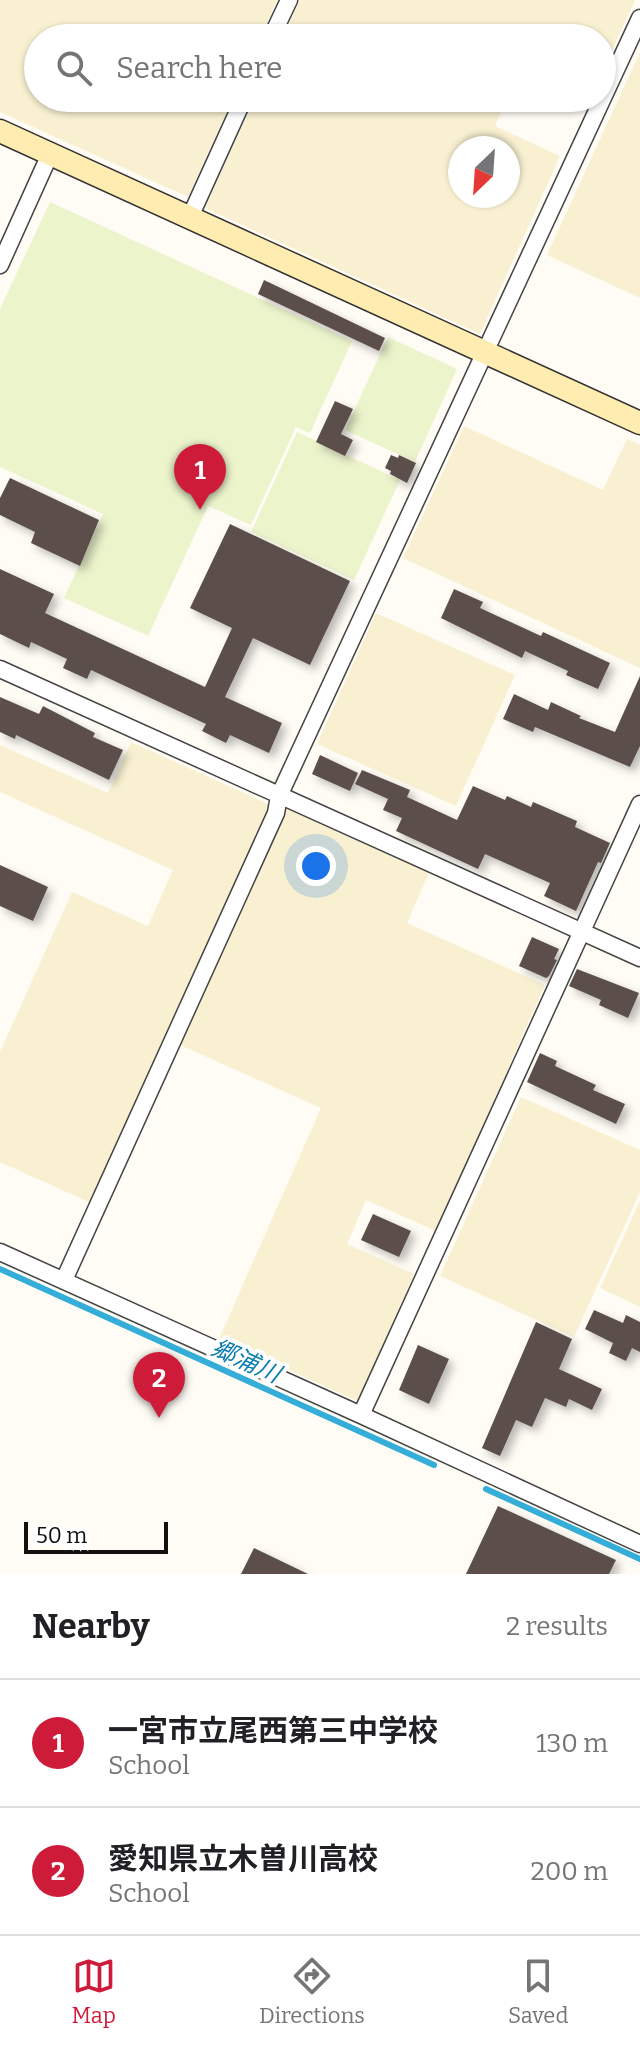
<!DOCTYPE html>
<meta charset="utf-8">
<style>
body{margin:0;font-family:Bitter,"Noto Sans JP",serif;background:#f2f2f2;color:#202124}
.compass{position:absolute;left:448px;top:136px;width:72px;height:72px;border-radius:50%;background:#fff;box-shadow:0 2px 6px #0004;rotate:205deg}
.scale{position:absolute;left:24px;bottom:20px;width:144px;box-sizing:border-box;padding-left:8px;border:4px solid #111;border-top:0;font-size:22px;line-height:28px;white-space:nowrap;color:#111;-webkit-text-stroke:6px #fff;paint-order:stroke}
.you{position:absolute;left:316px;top:866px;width:28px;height:28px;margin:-20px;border:6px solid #fff;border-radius:50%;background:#1a73e8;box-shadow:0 0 0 12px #1a73e833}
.badge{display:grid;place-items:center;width:52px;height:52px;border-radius:50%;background:#cf1b3a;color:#fff;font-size:26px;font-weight:700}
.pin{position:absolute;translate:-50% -66px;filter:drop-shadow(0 2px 4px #0008)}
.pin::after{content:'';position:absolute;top:42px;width:28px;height:24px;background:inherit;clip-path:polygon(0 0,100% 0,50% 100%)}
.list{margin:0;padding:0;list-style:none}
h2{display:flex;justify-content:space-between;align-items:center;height:104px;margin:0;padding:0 32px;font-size:34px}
h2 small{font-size:26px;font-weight:400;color:#757577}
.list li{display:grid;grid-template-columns:52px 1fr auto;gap:24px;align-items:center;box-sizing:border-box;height:128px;padding:0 32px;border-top:2px solid #e0e0e0}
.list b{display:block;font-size:30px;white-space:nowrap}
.list p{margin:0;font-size:26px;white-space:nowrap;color:#757577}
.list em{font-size:26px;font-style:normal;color:#757577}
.icon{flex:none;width:44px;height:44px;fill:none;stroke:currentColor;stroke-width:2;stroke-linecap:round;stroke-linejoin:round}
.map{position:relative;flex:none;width:640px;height:1574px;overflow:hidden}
.search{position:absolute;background:#fff;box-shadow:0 2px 6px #0004;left:24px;right:24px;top:24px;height:88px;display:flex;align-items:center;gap:20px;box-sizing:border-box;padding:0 28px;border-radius:44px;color:#757577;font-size:30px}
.sheet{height:360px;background:#fff}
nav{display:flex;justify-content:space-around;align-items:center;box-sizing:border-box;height:112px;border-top:2px solid #e0e0e0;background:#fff;font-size:22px;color:#757577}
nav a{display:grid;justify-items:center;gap:4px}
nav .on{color:#cf1b3a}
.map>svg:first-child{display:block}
.farmland{fill:#f8f0d1;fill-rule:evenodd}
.pitch{fill:#ecf4cc}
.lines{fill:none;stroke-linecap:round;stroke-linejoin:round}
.stream{stroke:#34add9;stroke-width:6}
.building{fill:#5b504c;filter:url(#shadow)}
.street-casing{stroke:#444;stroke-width:19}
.secondary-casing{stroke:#333;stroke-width:25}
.street{stroke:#fff;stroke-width:16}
.secondary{stroke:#ffecb0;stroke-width:22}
.labels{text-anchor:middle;stroke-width:8;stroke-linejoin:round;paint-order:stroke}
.water-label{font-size:24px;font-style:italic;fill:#0d7db0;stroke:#fff}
</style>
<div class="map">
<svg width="640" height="1574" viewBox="0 0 640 1574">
<defs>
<filter id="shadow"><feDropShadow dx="5" dy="5" stdDeviation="4" flood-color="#0004"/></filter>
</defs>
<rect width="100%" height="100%" fill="#fffcf5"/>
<path class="farmland" d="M 0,0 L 277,0 L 260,38 L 38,38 L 38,98 L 233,98 L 188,197 L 0,112 Z
M 300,0 L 635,0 L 602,73 L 602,38 L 282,38 Z
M 640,52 L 640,298 L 547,255 Z
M 255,98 L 507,98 L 495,126 L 560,156 L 480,334 L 205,208 ZM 460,148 L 508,148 L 508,196 L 460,196 Z
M 464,426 L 603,490 L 627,439 L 640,445 L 640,668 L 403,558 Z
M 376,613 L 515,675 L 456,806 L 317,744 Z
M 131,742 L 271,805 L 93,1204 L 0,1162 L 0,1052 L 72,892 L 148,926 L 173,870 L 0,792 L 0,745 L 108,793 Z
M 286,806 L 430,870 L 407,923 L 545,985 L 436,1231 L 366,1200 L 347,1244 L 414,1274 L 358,1401 L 219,1339 L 321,1108 L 180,1045 Z
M 521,1097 L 640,1150 L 640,1192 L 574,1337 L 440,1276 Z
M 640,1201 L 640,1307 L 600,1288 Z"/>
<path class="pitch" d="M 50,202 L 352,341 L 310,433 L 296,427 L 251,525 L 208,506 L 148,636 L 64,598 L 103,514 L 0,467 L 0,309 Z
M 388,337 L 457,369 L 415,462 L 345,430 Z
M 297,432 L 400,480 L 354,580 L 251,532 Z"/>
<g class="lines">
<path class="stream" d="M 0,1269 L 434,1465
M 486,1489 L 640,1559"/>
</g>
<path class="building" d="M 264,280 L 385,338 L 379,351 L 258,294 Z
M 335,401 L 353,409 L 341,434 L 353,440 L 345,456 L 316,442 Z
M 391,455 L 398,458 L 399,455 L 416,463 L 407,483 L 390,474 L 391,471 L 385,468 Z
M 10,478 L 99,520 L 80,566 L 31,543 L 35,532 L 0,515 L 0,498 Z
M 230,524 L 350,581 L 310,665 L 253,638 L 225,697 L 282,723 L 269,753 L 230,735 L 226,743 L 202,731 L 206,724 L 91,670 L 87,679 L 63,668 L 67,659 L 31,642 L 29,648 L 0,634 L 0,569 L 54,594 L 45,613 L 205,687 L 232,628 L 190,608 Z
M 454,589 L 483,602 L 480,608 L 541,636 L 543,632 L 610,663 L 598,689 L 566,675 L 568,671 L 525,651 L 522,658 L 441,618 Z
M 640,676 L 640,746 L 630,767 L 535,727 L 533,732 L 503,719 L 514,694 L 548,710 L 551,702 L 581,716 L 579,718 L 615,732 Z
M 0,697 L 39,714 L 43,706 L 95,733 L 93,737 L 123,750 L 109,780 L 16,735 L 15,739 L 0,732 Z
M 320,755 L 358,773 L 350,791 L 312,774 Z
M 362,770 L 410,790 L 407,797 L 457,820 L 473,786 L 505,800 L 507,796 L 531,807 L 533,802 L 577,821 L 575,827 L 610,843 L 601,863 L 598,862 L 576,911 L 544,896 L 550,883 L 485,854 L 478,869 L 396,831 L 402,818 L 383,810 L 388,799 L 355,784 Z
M 0,865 L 48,887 L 33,921 L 0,906 Z
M 532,937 L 559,949 L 554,959 L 557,960 L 549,976 L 546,978 L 519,966 Z
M 577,969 L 639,993 L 628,1018 L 599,1005 L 601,1000 L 569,986 Z
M 540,1053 L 557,1061 L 555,1066 L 596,1085 L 593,1090 L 625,1104 L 616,1124 L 527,1082 Z
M 373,1214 L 411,1231 L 399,1257 L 361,1240 Z
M 594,1310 L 623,1323 L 626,1315 L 640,1322 L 640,1352 L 632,1348 L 626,1361 L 609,1353 L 613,1343 L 585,1329 Z
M 536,1322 L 572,1339 L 559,1369 L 602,1389 L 592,1410 L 569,1399 L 566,1407 L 545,1398 L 532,1427 L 516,1420 L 500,1456 L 482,1448 Z
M 418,1345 L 449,1359 L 429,1404 L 399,1390 Z
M 498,1506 L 616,1560 L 609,1574 L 466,1574 Z
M 254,1548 L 308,1574 L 241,1574 Z"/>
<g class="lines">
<defs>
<path id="street" d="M 271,38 L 289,0
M 190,217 L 244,98
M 0,265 L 50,154
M 0,669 L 640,958
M 0,1252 L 361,1415 L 640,1544
M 64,1280 L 276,813 L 279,796 L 640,18
M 361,1415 L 640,804"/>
<path id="secondary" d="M 0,131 L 640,423"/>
</defs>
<use href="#street" class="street-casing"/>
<use href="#secondary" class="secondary-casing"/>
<use href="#street" class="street"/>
<use href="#secondary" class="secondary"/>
</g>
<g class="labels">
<g class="water-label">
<text transform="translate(246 1361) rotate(24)" y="8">郷浦川</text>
</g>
</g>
</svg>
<svg class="compass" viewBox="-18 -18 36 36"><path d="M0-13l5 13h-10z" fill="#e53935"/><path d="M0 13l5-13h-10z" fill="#757577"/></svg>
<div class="scale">50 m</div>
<div class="you"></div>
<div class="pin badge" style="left:200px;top:510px">1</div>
<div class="pin badge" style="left:159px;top:1418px">2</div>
<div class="search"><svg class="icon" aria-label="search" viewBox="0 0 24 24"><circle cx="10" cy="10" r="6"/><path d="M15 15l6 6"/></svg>Search here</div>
</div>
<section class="sheet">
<h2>Nearby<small>2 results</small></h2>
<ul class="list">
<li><span class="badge">1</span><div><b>一宮市立尾西第三中学校</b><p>School</p></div><em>130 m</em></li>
<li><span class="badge">2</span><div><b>愛知県立木曽川高校</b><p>School</p></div><em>200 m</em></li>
</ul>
</section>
<nav>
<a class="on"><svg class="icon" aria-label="map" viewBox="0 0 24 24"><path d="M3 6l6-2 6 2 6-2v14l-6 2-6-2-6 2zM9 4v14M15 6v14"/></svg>Map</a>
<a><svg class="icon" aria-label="directions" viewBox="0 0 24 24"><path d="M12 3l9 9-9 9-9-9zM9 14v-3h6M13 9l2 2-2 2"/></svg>Directions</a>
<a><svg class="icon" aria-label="saved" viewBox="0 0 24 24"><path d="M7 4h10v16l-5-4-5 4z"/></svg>Saved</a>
</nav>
